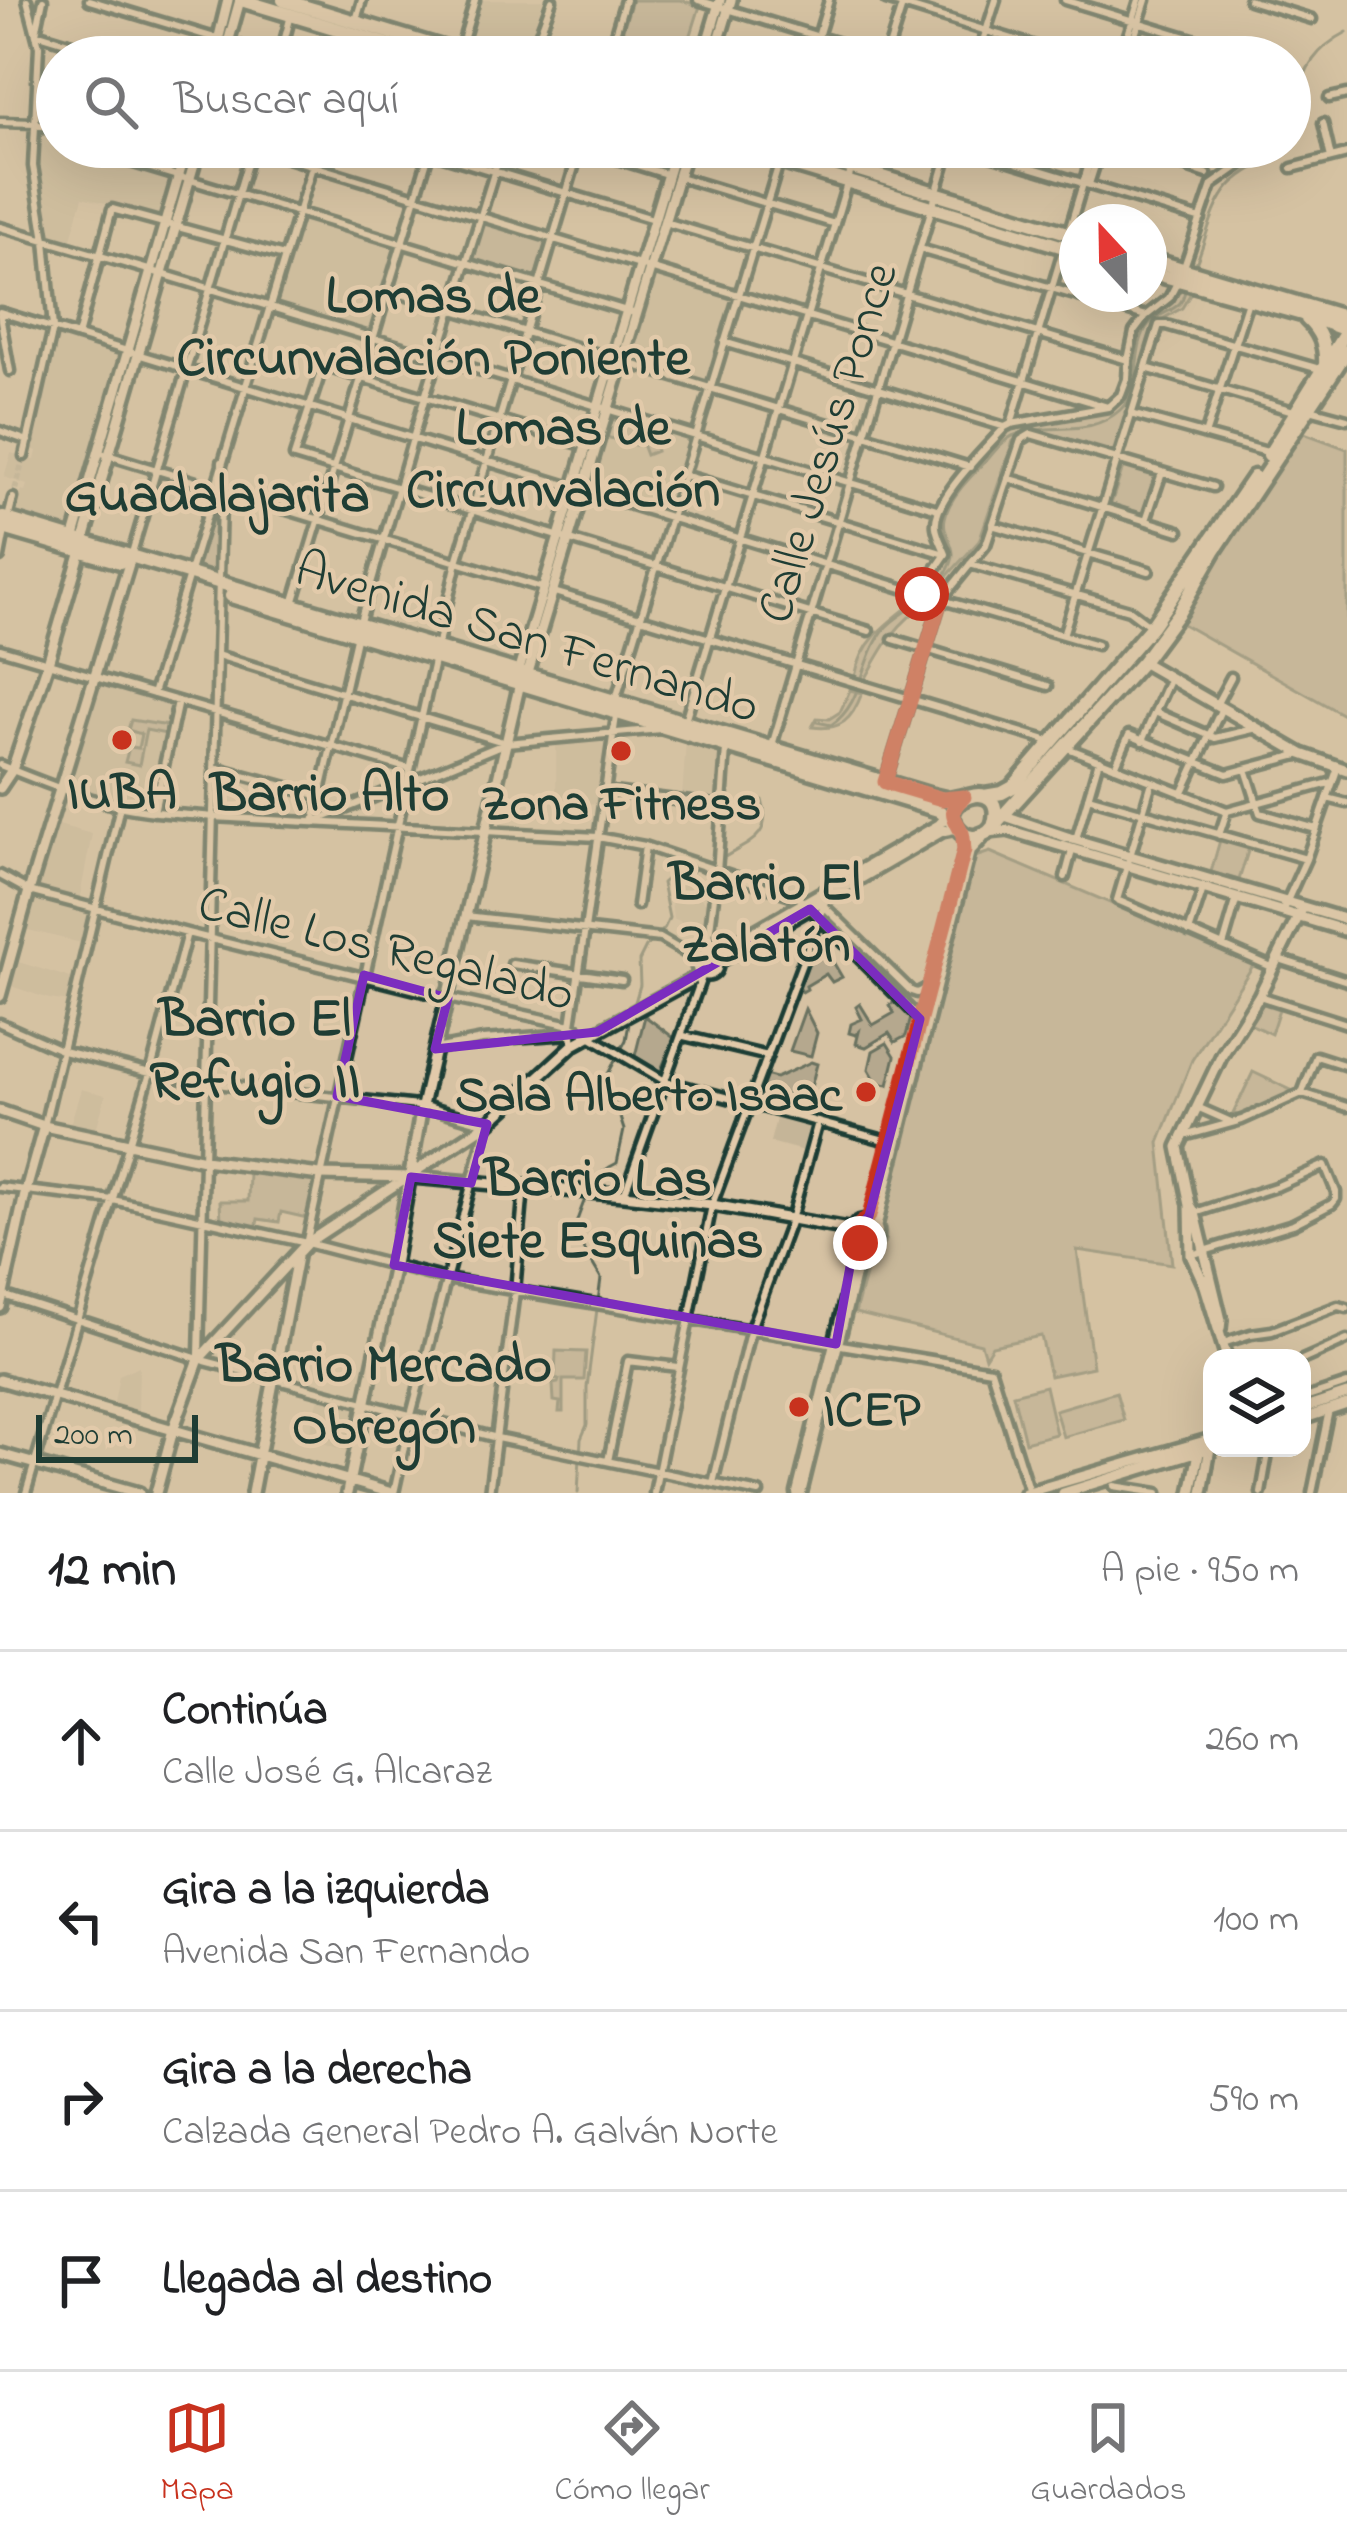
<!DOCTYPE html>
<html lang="es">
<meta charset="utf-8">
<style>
body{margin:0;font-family:"Indie Flower",sans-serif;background:#f6f6f6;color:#202124}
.controls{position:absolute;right:36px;bottom:36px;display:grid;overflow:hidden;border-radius:24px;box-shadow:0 12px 48px #0002}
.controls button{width:108px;height:108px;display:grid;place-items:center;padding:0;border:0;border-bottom:3px solid #e0e0e0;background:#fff;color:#202124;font:60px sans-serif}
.compass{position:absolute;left:1059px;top:204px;width:108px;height:108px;border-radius:50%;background:#fff;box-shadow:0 12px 48px #0002;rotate:338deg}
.scale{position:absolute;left:36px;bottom:30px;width:162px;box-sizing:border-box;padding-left:12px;border:6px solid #1f3d34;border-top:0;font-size:33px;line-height:42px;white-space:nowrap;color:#1f3d34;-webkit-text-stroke:9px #e2caaa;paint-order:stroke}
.stop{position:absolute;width:36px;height:36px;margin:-27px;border:9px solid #c8321e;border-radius:50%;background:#fff}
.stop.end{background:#c8321e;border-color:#fff;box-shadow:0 3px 12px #0008}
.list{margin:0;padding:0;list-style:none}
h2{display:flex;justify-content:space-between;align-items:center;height:156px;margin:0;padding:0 48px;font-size:51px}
h2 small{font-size:39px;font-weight:400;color:#757577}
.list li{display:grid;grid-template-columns:78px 1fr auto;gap:36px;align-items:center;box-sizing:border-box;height:180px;padding:0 48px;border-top:3px solid #e0e0e0}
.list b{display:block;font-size:45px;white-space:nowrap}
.list p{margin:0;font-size:39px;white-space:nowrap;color:#757577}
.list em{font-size:39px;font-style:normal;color:#757577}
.icon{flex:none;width:66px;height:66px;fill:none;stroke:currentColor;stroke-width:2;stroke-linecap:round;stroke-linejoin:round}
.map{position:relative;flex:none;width:1347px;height:1493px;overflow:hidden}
.search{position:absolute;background:#fff;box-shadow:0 12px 48px #0002;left:36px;right:36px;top:36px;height:132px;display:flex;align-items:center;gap:30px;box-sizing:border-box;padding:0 42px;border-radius:66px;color:#757577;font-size:45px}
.sheet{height:876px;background:#fff}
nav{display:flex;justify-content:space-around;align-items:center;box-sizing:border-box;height:168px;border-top:3px solid #e0e0e0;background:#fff;font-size:33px;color:#757577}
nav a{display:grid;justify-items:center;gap:6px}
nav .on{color:#c8321e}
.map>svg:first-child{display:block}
.built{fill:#c5b598}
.green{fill:#b5a88e;stroke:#6a7261;stroke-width:3}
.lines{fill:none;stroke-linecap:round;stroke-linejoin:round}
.stream{stroke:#5d6a5a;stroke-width:3}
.street-tunnel{stroke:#b1a78d;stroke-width:6;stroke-dasharray:6 3;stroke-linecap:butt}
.street-casing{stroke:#1f3d34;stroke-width:15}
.secondary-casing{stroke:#1f3d34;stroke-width:18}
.primary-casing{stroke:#1f3d34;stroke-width:21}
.street{stroke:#e2caaa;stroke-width:6}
.secondary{stroke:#e2caaa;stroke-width:9}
.primary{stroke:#e2caaa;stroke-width:12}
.route{stroke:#c8321e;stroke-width:15}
.marked{fill:none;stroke:#7b2cbf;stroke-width:9;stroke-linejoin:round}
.poi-dot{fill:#c8321e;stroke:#e2caaa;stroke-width:4.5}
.labels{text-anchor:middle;stroke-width:9;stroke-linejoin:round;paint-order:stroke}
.street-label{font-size:51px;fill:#1f3d34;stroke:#e2caaa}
.poi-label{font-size:51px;font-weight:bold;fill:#1f3d34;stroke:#e2caaa}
.neighbourhood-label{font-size:54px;font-weight:bold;fill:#1f3d34;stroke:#e2caaa}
</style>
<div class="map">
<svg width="1347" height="1493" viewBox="0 0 1347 1493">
<rect width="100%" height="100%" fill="#d6c2a3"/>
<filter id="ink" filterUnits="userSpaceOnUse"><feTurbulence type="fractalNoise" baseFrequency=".00833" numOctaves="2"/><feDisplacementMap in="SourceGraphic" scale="24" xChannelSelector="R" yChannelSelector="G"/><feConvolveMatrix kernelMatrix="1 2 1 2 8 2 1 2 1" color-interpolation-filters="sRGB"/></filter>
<g filter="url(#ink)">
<path class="built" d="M 481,0 L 543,0 L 524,57 L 486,57 L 467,52 L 466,49 Z
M 38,130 L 57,137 L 57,147 L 81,147 L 122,164 L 174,179 L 162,219 L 83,197 L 70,242 L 49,237 L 37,165 Z
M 300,220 L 396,248 L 371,333 L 274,304 Z
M 652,271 L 732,295 L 707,380 L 628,359 Z
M 57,334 L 122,356 L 68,531 L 14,515 L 22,490 L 25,491 L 27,485 L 4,477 L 11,453 L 35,460 L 37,451 L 30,448 Z
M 611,416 L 687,439 L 689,444 L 668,508 L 594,487 L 592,483 Z
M 100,684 L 169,704 L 171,708 L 149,807 L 146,808 L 66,787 Z
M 606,738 L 598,804 L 556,800 L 556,744 Z
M 686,740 L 721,751 L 717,801 L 682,797 Z
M 55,824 L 92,834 L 79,901 L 38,890 L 36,886 Z
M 685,883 L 711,908 L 707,933 L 673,918 L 670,890 Z
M 34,900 L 91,915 L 85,944 L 24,929 L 31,902 Z
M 15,961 L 74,979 L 69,1002 L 49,999 L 8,985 Z
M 81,1089 L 106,1095 L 95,1133 L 69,1128 Z
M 777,1115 L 812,1124 L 813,1128 L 807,1152 L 770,1142 Z
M 139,1366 L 138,1414 L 113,1408 L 119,1375 Z
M 320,1394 L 361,1404 L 352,1453 L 308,1438 Z"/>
<path class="green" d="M 632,0 L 681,0 L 700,6 L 684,57 L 620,39 Z
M 483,220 L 547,239 L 535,278 L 471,259 Z
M 1179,284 L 1194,288 L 1182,308 L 1154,324 L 1116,450 L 1112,452 L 1036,431 L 1013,441 L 979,541 L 931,594 L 926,592 L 949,559 L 951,552 L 940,527 L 943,505 L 1005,432 L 1014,427 C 1040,423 1084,419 1107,410 C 1137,399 1127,359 1137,335 C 1144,316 1165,299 1179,284 Z
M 612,419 L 641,428 L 639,436 L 650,432 L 656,451 L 646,455 L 639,436 L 635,445 L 606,437 Z
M 1304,433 L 1347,449 L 1347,717 L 1179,622 L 1218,554 Z
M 1124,464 L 1157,475 L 1144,514 L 1111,504 Z
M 215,493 L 219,494 L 218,578 L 194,571 Z
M 920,598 L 930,600 C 894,626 886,642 865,680 L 855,677 C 861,639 891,620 920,598 Z
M 850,690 L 862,693 C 852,720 841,731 812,727 L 817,718 L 829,719 L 840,712 Z
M 131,720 L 168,726 L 166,734 L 146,730 L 139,765 L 125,762 L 129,747 L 138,748 L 141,734 L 128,730 Z
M 1220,840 L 1249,848 L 1239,880 L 1211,872 Z
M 990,852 L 1254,964 L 1192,1060 L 1159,1143 L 1172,1264 L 1077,1250 L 1093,1367 L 1050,1376 L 1041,1336 L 992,1346 L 985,1357 L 981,1344 L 855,1313 L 870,1256 C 885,1249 889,1238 884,1223 L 975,857 Z
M 818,936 L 842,977 L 832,982 L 826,974 L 806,986 L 807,989 L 802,992 L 799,987 Z
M 896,1001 L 911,1018 L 906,1036 L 895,1042 L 889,1033 L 866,1047 L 856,1044 L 859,1032 L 856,1035 L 849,1033 L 851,1024 L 862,1019 L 856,1007 L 860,1004 L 873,1025 L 894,1013 L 890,1005 Z
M 1261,1003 L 1279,1009 L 1271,1034 L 1248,1023 Z
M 805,1009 L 817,1033 L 811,1056 L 790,1051 Z
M 645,1016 L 674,1038 L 660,1072 L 635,1056 Z
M 887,1043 L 895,1056 L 888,1085 L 877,1083 L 869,1069 L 873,1051 Z
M 811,1062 L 817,1064 L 811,1087 L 805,1086 L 770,1104 L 756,1100 L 765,1075 L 776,1078 Z
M 1253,1072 L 1295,1092 L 1238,1115 L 1233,1114 Z
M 249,1172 L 314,1181 L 307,1218 L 281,1212 L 279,1222 L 258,1219 L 256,1229 L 221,1221 L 220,1201 L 248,1201 Z
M 556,1351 L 586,1352 L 584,1380 L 563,1380 L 563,1412 L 559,1412 L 560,1402 L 554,1401 L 553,1384 L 558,1383 L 559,1380 L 555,1379 Z
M 1045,1386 L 1056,1434 L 1025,1442 L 1013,1394 Z
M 1116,1392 L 1124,1420 L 1063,1437 L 1055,1410 Z"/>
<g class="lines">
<path class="stream" d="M 1290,140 C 1297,128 1296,115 1298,101 C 1302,68 1318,47 1347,32
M 1195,266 C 1206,241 1211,208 1229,187 C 1244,169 1268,164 1283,147
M 931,592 C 939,584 954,565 953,553 C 952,540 942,532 945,518 C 949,497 973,474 988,459 C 995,450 1004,439 1015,435 C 1050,421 1088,439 1120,410 C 1144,388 1130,347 1149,324 C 1157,314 1172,312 1180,303 C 1184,298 1184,292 1187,286
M 817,722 L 831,725 C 864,704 861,656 886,627 C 896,616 912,609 923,598
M 723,858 C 750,842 773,836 762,800
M 633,1009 L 640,985 L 639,961 L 646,947 L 664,929 L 669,918 L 662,883 L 671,875 L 693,871
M 1302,1403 L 1347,1387
M 578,1493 L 581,1439 L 587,1425 L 587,1387 L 601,1278 L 573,1231 C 584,1204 588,1176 617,1163 L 624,1130 L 617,1108 L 607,1092 L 608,1074 L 626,1040 L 630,1018"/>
<path class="street-tunnel" d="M 13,498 L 24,456"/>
<defs>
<path id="street" d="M 43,0 L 36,33 L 114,57
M 89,0 L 278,57
M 698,0 L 885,57
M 886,0 L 1071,57
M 1065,0 L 1252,57
M 1249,0 L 1312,19
M 356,20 L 362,0
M 612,42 L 664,57
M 459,54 L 475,0
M 280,57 L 291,15
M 346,57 L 353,32
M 531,57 L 552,0
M 608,57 L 625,0
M 812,57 L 829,0
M 886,57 L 904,0
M 978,57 L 996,0
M 1121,57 L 1139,0
M 1128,57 L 1146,0
M 37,81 L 57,87
M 1329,98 L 1347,94
M 0,122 L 35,123 L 57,132
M 1323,123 L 1331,158
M 92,147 L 127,161 L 637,314
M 251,147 L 1108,407
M 413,147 L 653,219
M 964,147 L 1201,219
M 1176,147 L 1171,162 L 1207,174
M 1180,147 L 1240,165
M 581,148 L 666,174
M 127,161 L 131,147
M 1292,168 L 1347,154
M 679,177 L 835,224
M 1089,184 L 1101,147
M 665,222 L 1128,360
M 0,227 L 152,271 L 937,509
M 920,249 L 1146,316
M 1184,267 L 1212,185 L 1266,147
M 388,290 L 970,467
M 0,312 L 915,592 L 1097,645
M 0,315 L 10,371
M 78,336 L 112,209 L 284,256
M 724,342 L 1005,427
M 1146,368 L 1297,412
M 1310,409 L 1347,419
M 1131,414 L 1267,452
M 1011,424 L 1094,147
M 0,431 L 28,441
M 1205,435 L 1248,301
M 586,446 L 323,366 L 294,456 L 869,631
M 98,452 L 542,588
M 24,456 L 53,328 L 45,240 L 33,166 L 39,46 L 27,0
M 684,475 L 945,554
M 1008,478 L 1179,531
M 8,518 L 13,498
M 1146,520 L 1162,473
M 992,525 L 1149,571
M 132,553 L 252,147
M 0,557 L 5,531
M 970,564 L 1129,610 L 1149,625
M 554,592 L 1053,742
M 919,593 L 946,554 C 943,546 937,536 936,527 C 932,499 987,448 1005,427 L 1011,424 L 1108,407 L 1121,395 L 1127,379 L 1128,360 L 1134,332 L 1146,316 L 1169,298 L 1179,279
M 293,604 L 431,147
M 1063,635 L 1159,325 L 1166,325 L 1323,370
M 893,639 L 1048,686
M 437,648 L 457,562 L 580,147
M 0,649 L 410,769
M 217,655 L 503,742
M 153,694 L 318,147
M 615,702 L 784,147
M 1216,705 L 1231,677
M 1155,712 L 1215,738 L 1253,729
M 684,724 L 858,147
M 1142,741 L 1170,678
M 1065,747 L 1227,811 L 1333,782
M 771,749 L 950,147
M 0,765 C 39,781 77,796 118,806 C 149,813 181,814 213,817 L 598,837 L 645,846 L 799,898 L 920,1019
M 214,767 L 320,796
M 1115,767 L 1129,735 L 1227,774 L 1298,755
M 1246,769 L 1260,813 L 1316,829
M 886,779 L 941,600 L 986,545 L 1021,440 L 1031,434 L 1213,487
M 1152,782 L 1117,900 L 1274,968
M 605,791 L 722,806
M 1182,794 L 1221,710
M 1088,797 L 1306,859
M 1327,798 L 1347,803
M 154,812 L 178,701
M 318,820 L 506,743 L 661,729
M 314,822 L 359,625 L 425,397 L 502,147
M 1219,835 L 1227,811
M 1076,839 L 1099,760
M 0,875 L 29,891 L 187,933 L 448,998 L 571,1025 L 665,1081 L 888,1141
M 1065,877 L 1072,851
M 637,905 L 645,846
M 825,907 L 911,991 L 917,993 L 929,987
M 1282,912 L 1306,859 L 1338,767
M 466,916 L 660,938 L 698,960
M 1189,932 L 1203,889
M 1223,946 L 1237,898
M 707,954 L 717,872 L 726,749
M 1279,959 L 1347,981
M 512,964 L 622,980
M 1259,996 L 1347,1024
M 0,1023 L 63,1051 L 150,1073 L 206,1083 L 427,1107 L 487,1124 L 411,1415 L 394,1493
M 684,1036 L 768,1056
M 573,1045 L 571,1025 L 616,716
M 435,1049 L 482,1040 L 571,1034
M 1302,1093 L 1316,1056 L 1347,1066
M 1197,1107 L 1231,1122
M 44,1126 L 120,806
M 1184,1136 L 1242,1120 L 1302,1093 L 1347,1107
M 0,1187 L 113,1200 L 307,1243 L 446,1279 L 991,1370 L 1029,1492
M 624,1195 L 702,977
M 307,1240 L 434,661
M 1191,1255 L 1293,1224 L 1332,1204 L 1336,1199 L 1336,1192 L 1325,1165 L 1278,1186 L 1195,1213
M 3,1295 L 205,1361 L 497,1438 L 759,1493
M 1223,1343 L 1251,1334 L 1272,1331 L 1338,1306 L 1347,1308
M 199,1355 L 222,462
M 1302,1360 L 1347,1340
M 1302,1399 L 1347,1384
M 608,1461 L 628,1361 L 678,1367
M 713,1483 L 751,1328 L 791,1220 L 818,1122
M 1114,1486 L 1158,1493
M 26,1493 L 150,1073 L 187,933
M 489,1493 L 515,1291 L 524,1187
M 654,1493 L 712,1205 L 826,899
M 1261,1493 L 1269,1448
M 1312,1493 L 1329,1410"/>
<path id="secondary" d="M 214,57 L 228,0
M 224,57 L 240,0
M 703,57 L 720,0
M 714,57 L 731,0
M 73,540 L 187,147
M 1142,662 L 1302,754 L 1347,770
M 527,676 L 687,147
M 0,788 L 12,770 L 48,663 L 199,147
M 1002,815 L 1076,840 L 1347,920
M 988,832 L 1008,830 L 1347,931
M697 965a10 10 0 1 1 20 0a10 10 0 1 1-20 0Z
M 712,956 L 939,825 L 949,814
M 717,962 L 942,831 L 957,828
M 0,996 L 29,891 L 131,557
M 0,1111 L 44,1126 L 204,1160 L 320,1175 L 412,1177 L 624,1195 L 712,1205 L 854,1230
M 1190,1205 L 1191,1255 L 1205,1286 L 1227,1358
M 0,1307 L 26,1190 L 44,1126
M 1220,1329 L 1221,1320 L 1195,1213 L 1190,1205 L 1178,1147 L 1222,1055 L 1259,996 L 1303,907
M 0,1380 L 392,1493
M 1302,1409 L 1347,1394
M 1302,1419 L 1347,1404
M 0,1454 L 139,1493
M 156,1493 L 173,1430 L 199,1359 L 307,1243 L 487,1124 L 573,1045 L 703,974
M 252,1493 L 297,1257
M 347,1493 L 394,1265 L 422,1106 L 520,683 L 518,673 L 676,147
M 1025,1493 L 1212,1439
M 1063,1493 L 1212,1447
M 1191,1493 L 1200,1448
M 1202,1493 L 1210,1448"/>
<path id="primary" d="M 241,0 L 430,57
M 283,0 L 472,57
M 733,147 L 1077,251
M 783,147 L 1077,236
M 1149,259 L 1347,318
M 1149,272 L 1302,314 L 1347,330
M 1307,319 C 1321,332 1326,346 1325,365
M 1269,455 L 1347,330
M 0,517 L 932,796 L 949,800 L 963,797
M 0,527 L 120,562
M 231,596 L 938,810 L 954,822
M 984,796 L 1002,793 L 1013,787 L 1152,626 L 1254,477
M 993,827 C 1011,770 924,801 961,832 C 970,840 979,837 988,832 L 1142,662 L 1179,612 L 1214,551 L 1347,351
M854 1233a11 11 0 1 1 22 0a11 11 0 1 1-22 0Z
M 874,1228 L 968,851 L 981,837
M 799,1493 L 857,1259 L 867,1244"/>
</defs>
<use href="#street" class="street-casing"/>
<use href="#secondary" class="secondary-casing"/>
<use href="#primary" class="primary-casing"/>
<use href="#street" class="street"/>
<use href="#secondary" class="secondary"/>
<use href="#primary" class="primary"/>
</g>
</g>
<g class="lines" filter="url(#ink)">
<path class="route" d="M 860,1243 L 856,1239 L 854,1230 L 869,1216 L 964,850 C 963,845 964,839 962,833 C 955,817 946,813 964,797 L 942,799 L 885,782 L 941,600 L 922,594"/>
</g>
<path d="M0 0H1347V1493H0ZM 810,909 L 920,1019 L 869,1216 L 857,1228 L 836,1344 L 394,1265 L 411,1177 L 471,1183 L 487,1124 L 337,1096 L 364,975 L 448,998 L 435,1049 L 597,1032 Z" fill="#d6c2a3" fill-opacity=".55" fill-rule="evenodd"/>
<path class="marked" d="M 810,909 L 920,1019 L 869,1216 L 857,1228 L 836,1344 L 394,1265 L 411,1177 L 471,1183 L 487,1124 L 337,1096 L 364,975 L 448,998 L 435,1049 L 597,1032 Z"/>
<g class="poi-dot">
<circle cx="122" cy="740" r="12"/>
<circle cx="621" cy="751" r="12"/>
<circle cx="866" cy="1092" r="12"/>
<circle cx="799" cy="1407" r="12"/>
</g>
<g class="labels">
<g class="street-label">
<text transform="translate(825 442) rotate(-73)" y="18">Calle Jesús Ponce</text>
<text transform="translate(528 635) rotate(17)" y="18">Avenida San Fernando</text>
<text transform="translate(387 946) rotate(14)" y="18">Calle Los Regalado</text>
</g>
<g class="poi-label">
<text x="122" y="808">IUBA</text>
<text x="621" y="819">Zona Fitness</text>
<text x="842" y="1110" text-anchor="end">Sala Alberto Isaac</text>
<text x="823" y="1425" text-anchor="start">ICEP</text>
</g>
<g class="neighbourhood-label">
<text x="433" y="312">Lomas de<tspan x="433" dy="62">Circunvalación Poniente</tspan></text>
<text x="563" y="444">Lomas de<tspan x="563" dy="62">Circunvalación</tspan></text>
<text x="217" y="511">Guadalajarita</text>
<text x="330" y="810">Barrio Alto</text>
<text x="765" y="899">Barrio El<tspan x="765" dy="62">Zalatón</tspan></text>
<text x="255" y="1035">Barrio El<tspan x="255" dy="62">Refugio II</tspan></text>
<text x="598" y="1195">Barrio Las<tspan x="598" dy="62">Siete Esquinas</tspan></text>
<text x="384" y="1381">Barrio Mercado<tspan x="384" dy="62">Obregón</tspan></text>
</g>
</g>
</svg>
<div class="controls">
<button><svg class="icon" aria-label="layers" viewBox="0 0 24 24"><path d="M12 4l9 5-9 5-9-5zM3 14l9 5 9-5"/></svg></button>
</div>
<svg class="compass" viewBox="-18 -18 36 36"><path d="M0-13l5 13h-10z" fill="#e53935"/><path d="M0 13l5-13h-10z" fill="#757577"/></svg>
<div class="scale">200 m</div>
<div class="stop" style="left:922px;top:594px"></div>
<div class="stop end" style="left:860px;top:1243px"></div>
<div class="search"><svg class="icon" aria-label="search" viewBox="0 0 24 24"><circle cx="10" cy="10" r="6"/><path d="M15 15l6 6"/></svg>Buscar aquí</div>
</div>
<section class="sheet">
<h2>12 min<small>A pie · 950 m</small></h2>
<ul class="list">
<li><svg class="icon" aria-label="ahead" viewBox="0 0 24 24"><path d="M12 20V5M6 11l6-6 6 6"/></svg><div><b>Continúa</b><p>Calle José G. Alcaraz</p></div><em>260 m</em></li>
<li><svg class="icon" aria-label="left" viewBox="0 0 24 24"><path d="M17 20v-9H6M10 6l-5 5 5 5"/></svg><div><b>Gira a la izquierda</b><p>Avenida San Fernando</p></div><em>100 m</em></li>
<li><svg class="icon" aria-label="right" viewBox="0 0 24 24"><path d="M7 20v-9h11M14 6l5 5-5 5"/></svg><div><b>Gira a la derecha</b><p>Calzada General Pedro A. Galván Norte</p></div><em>590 m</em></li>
<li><svg class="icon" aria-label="arrive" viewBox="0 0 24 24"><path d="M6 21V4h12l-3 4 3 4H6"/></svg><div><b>Llegada al destino</b></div></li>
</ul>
</section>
<nav>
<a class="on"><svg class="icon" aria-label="map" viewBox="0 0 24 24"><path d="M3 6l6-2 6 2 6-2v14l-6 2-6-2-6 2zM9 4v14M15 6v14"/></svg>Mapa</a>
<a><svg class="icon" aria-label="directions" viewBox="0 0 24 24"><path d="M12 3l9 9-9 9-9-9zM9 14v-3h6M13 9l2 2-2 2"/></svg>Cómo llegar</a>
<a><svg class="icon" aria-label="saved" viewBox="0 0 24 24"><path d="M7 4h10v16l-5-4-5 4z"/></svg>Guardados</a>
</nav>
